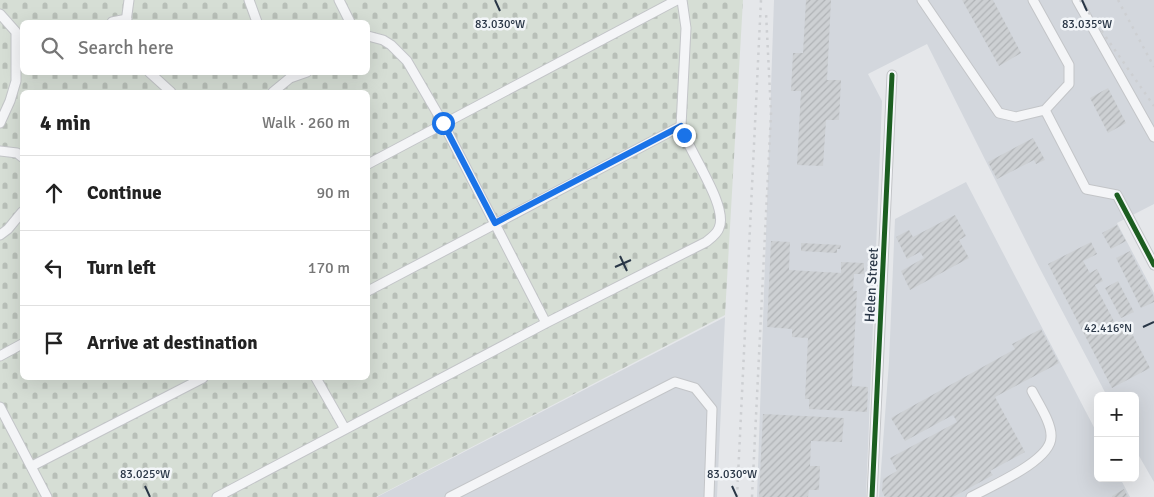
<!DOCTYPE html>
<meta charset="utf-8">
<style>
body{margin:0;font-family:Signika,sans-serif;background:#f6f6f6;color:#222}
.controls{position:absolute;right:15px;bottom:15px;display:grid;overflow:hidden;border-radius:8px;box-shadow:0 5px 20px #0002}
.controls button{width:45px;height:45px;display:grid;place-items:center;padding:0;border:0;border-bottom:1px solid #e0e0e0;background:#fff;color:#222;font:25px sans-serif}
.stop{position:absolute;width:15px;height:15px;margin:-11px;border:4px solid #1a73e8;border-radius:50%;background:#fff}
.stop.end{background:#1a73e8;border-color:#fff;box-shadow:0 1px 5px #0008}
.list{margin:0;padding:0;list-style:none}
h2{display:flex;justify-content:space-between;align-items:center;height:65px;margin:0;padding:0 20px;font-size:21px}
h2 small{font-size:16px;font-weight:400;color:#767676}
.list li{display:grid;grid-template-columns:32px 1fr auto;gap:15px;align-items:center;box-sizing:border-box;height:75px;padding:0 20px;border-top:1px solid #e0e0e0}
.list b{display:block;font-size:19px;white-space:nowrap}
.list em{font-size:16px;font-style:normal;color:#767676}
.icon{flex:none;width:28px;height:28px;fill:none;stroke:currentColor;stroke-width:2;stroke-linecap:round;stroke-linejoin:round}
.map{position:relative;flex:none;width:1154px;height:497px;overflow:hidden}
.search{position:absolute;background:#fff;box-shadow:0 5px 20px #0002;left:20px;top:20px;width:350px;height:55px;display:flex;align-items:center;gap:12px;box-sizing:border-box;padding:0 18px;border-radius:8px;color:#767676;font-size:19px}
.panel{position:absolute;background:#fff;box-shadow:0 5px 20px #0002;left:20px;top:90px;width:350px;height:290px;border-radius:8px}
.map>svg:first-child{display:block}
.built{fill:#d3d7dd}
.cemetery{fill:url(#cemetery-stones);fill-rule:evenodd}
.building{fill:url(#building-hatch)}
.lines{fill:none;stroke-linecap:round;stroke-linejoin:round}
.minor-casing{stroke:#c3c5c8;stroke-width:11}
.minor{stroke:#f4f5f7;stroke-width:9}
.rail{stroke:#cdcfd2;stroke-width:2.5;stroke-dasharray:2.5 5;stroke-linecap:butt}
.cycleway-casing{stroke:#f3f6f9;stroke-width:8}
.cycleway{stroke:#1b5e20;stroke-width:5}
.route{stroke:#1a73e8;stroke-width:6}
.ticks{fill:none;stroke:#293646;stroke-width:2}
.labels{text-anchor:middle;stroke-width:5;stroke-linejoin:round;paint-order:stroke}
.street-label{font-size:14px;fill:#293646;stroke:#f3f6f9}
.ticks-label{font-size:12px;text-anchor:middle;fill:#293646;stroke:#f3f6f9;stroke-width:5;stroke-linejoin:round;paint-order:stroke}
</style>
<div class="map">
<svg width="1154" height="497" viewBox="0 0 1154 497">
<defs>
<pattern id="cemetery-stones" width="16" height="16" patternUnits="userSpaceOnUse" patternTransform="scale(1.25)"><rect width="16" height="16" fill="#d6ded5"/><path d="M2 7V4a2 2 0 0 1 4 0v3zM10 15v-3a2 2 0 0 1 4 0v3z" fill="#b8bfb8"/></pattern>
<pattern id="building-hatch" width="6" height="6" patternUnits="userSpaceOnUse" patternTransform="scale(1.25)"><rect width="6" height="6" fill="#cdd0d3"/><path d="M-1 1l2-2M0 6l6-6M5 7l2-2" fill="none" stroke="#b0b3b6"/></pattern>
</defs>
<rect width="100%" height="100%" fill="#e5e7ea"/>
<path class="built" d="M 774,0 L 1154,0 L 1154,204 L 1117,223 L 1154,293 L 1154,482 L 1135,449 L 1135,396 L 1107,396 L 1038,265 L 927,44 L 868,74 L 882,101 L 866,497 L 757,497 Z
M 966,182 L 1098,435 L 1098,478 L 1120,478 L 1130,497 L 879,497 L 889,362 L 895,219 Z
M 725,317 L 717,497 L 377,497 Z"/>
<path class="cemetery" d="M 0,0 L 743,0 L 725,315 L 376,497 L 0,497 ZM 22,22 L 368,22 L 368,72 L 22,72 ZM 22,92 L 368,92 L 368,378 L 22,378 Z"/>
<path class="building" d="M 806,0 L 831,0 L 827,80 L 841,80 L 839,120 L 826,120 L 823,166 L 797,165 L 801,91 L 791,91 L 793,53 L 803,53 Z
M 962,0 L 993,0 L 1021,53 L 999,66 Z
M 1108,88 L 1126,123 L 1108,133 L 1090,98 Z
M 1033,138 L 1045,160 L 1036,164 L 1034,160 L 997,179 L 988,162 Z
M 955,215 L 966,236 L 959,240 L 969,258 L 910,290 L 901,271 L 924,258 L 920,252 L 907,259 L 896,237 L 909,230 L 913,237 Z
M 1117,225 L 1126,241 L 1111,249 L 1102,233 Z
M 771,241 L 790,242 L 789,270 L 841,273 L 841,262 L 864,263 L 864,274 L 854,274 L 853,291 L 857,291 L 852,386 L 868,387 L 867,412 L 809,409 L 809,399 L 805,399 L 808,338 L 792,337 L 792,329 L 767,327 Z
M 1091,242 L 1097,254 L 1083,261 L 1090,273 L 1097,269 L 1103,281 L 1095,285 L 1116,325 L 1125,320 L 1150,368 L 1112,388 L 1048,264 Z
M 801,243 L 841,245 L 840,249 L 837,249 L 837,253 L 801,251 Z
M 1130,251 L 1154,297 L 1154,302 L 1141,308 L 1116,258 Z
M 1118,281 L 1134,312 L 1121,318 L 1105,288 Z
M 1041,329 L 1059,363 L 995,397 L 1025,452 L 990,471 L 993,475 L 953,497 L 885,497 L 882,491 L 883,479 L 897,471 L 890,458 L 957,422 L 953,415 L 905,441 L 891,418 L 1015,349 L 1012,344 Z
M 763,414 L 844,418 L 842,442 L 811,441 L 810,466 L 820,466 L 819,490 L 809,490 L 808,497 L 759,497 Z
M 1124,489 L 1128,497 L 1112,497 L 1112,496 Z"/>
<g class="lines">
<defs>
<path id="minor" d="M 249,0 L 257,22
M 339,0 L 350,22
M 922,0 L 999,113 L 1016,117 L 1045,110 L 1069,84 L 1069,65 L 1033,0
M 1077,0 L 1154,137
M 0,14 L 16,32 L 16,81 L 10,101 L 0,123
M 112,22 L 127,19
M 126,22 L 129,0
M 368,36 L 383,40 L 391,45 L 407,61 L 443,123 L 546,323
M 149,72 L 171,92
M 273,92 L 290,78 L 307,72
M 1045,110 L 1086,189 L 1117,195 L 1154,265
M 0,151 L 17,153 L 22,157
M 368,164 L 677,0
M 0,235 L 8,229 L 22,212
M 368,291 L 681,126 L 686,28 L 682,0
M 0,356 L 22,344
M 316,378 L 345,429
M 0,407 L 47,497
M 32,466 L 203,378
M 217,497 L 546,323 L 706,242 C 711,238 717,234 719,228 C 729,206 688,151 681,126
M 450,497 L 675,382 L 695,388 L 712,409 L 709,497
M 872,497 L 892,75
M 971,497 C 991,486 1051,461 1051,437 C 1052,423 1038,403 1032,391"/>
</defs>
<use href="#minor" class="minor-casing"/>
<use href="#minor" class="minor"/>
<path class="rail" d="M 1080,0 L 1154,106
M 1118,0 L 1154,67
M 737,497 L 761,0
M 752,497 L 771,113 L 766,13"/>
<defs>
<path id="cycleway" d="M 1117,195 L 1154,265
M 872,497 L 892,75"/>
</defs>
<use href="#cycleway" class="cycleway-casing"/>
<use href="#cycleway" class="cycleway"/>
</g>
<g class="lines">
<path class="route" d="M 443,123 L 495,223 L 681,126 L 684,135"/>
</g>
<path class="ticks" d="M 495,0 L 500,11M 1082,0 L 1087,11M 620,256 L 627,271M 615,267 L 631,260M 1143,327 L 1154,322M 145,486 L 150,497M 732,486 L 737,497"/>
<g class="labels">
<g class="street-label">
<text transform="translate(871 285) rotate(-87)" y="5">Helen Street</text>
</g>
</g>
<g class="ticks-label">
<text x="500" y="28">83.030°W</text>
<text x="1087" y="28">83.035°W</text>
<text x="1108" y="332">42.416°N</text>
<text x="145" y="478">83.025°W</text>
<text x="732" y="478">83.030°W</text>
</g>
</svg>
<div class="controls">
<button>+</button>
<button>−</button>
</div>
<div class="stop" style="left:443px;top:123px"></div>
<div class="stop end" style="left:684px;top:135px"></div>
<div class="search"><svg class="icon" aria-label="search" viewBox="0 0 24 24"><circle cx="10" cy="10" r="6"/><path d="M15 15l6 6"/></svg>Search here</div>
<section class="panel">
<h2>4 min<small>Walk · 260 m</small></h2>
<ul class="list">
<li><svg class="icon" aria-label="ahead" viewBox="0 0 24 24"><path d="M12 20V5M6 11l6-6 6 6"/></svg><div><b>Continue</b></div><em>90 m</em></li>
<li><svg class="icon" aria-label="left" viewBox="0 0 24 24"><path d="M17 20v-9H6M10 6l-5 5 5 5"/></svg><div><b>Turn left</b></div><em>170 m</em></li>
<li><svg class="icon" aria-label="arrive" viewBox="0 0 24 24"><path d="M6 21V4h12l-3 4 3 4H6"/></svg><div><b>Arrive at destination</b></div></li>
</ul>
</section>
</div>
